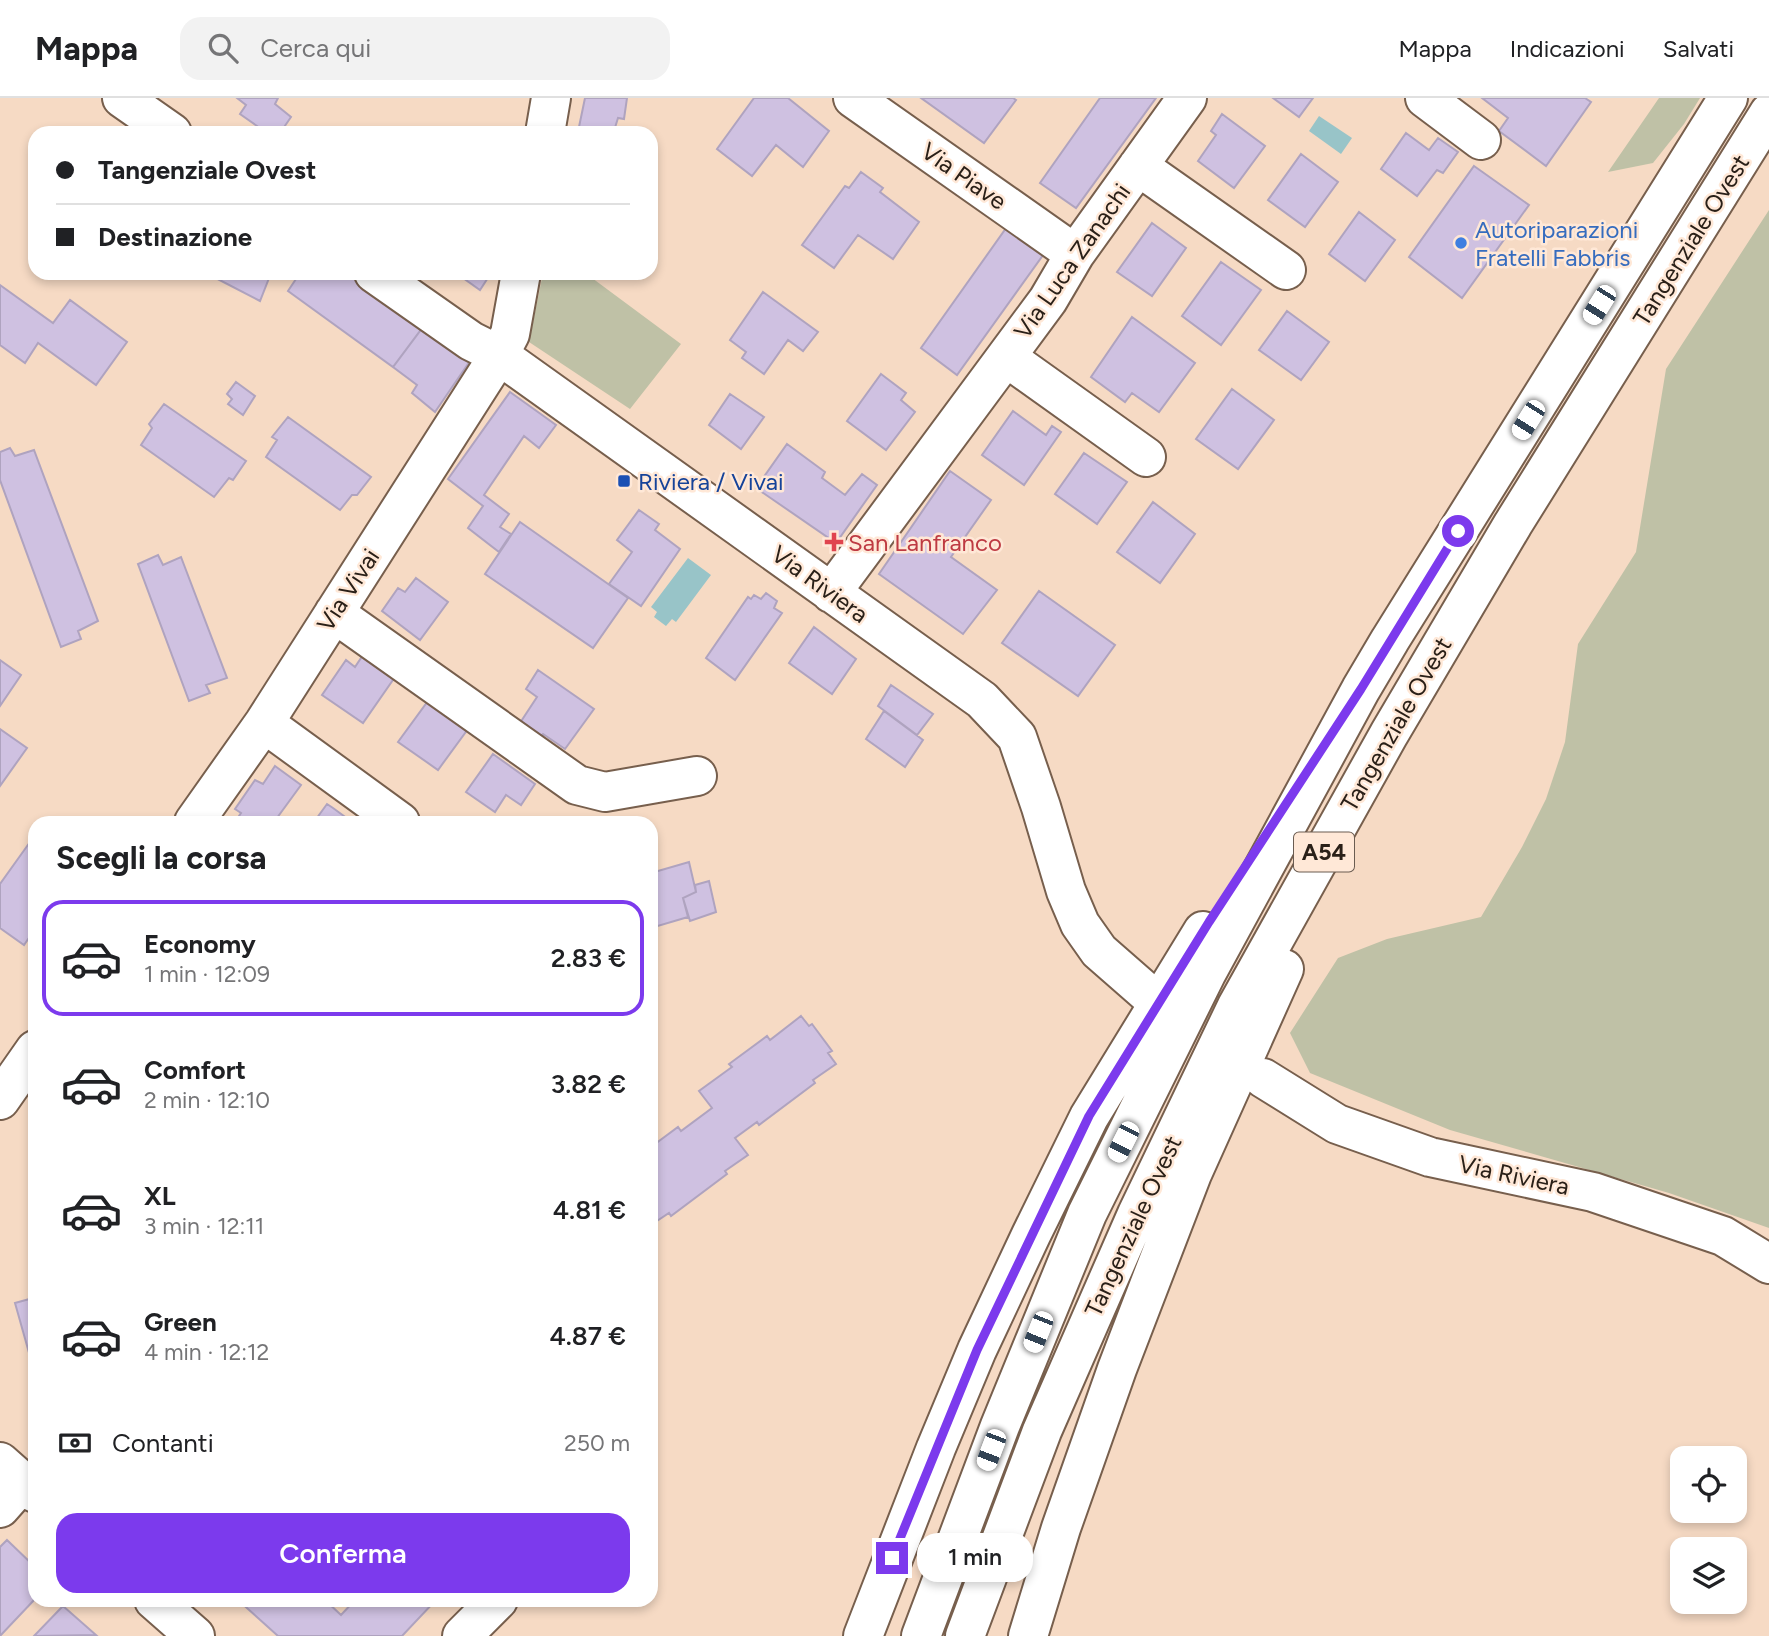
<!DOCTYPE html>
<html lang="it">
<meta charset="utf-8">
<style>
body{margin:0;font-family:Figtree,sans-serif;background:#f2f2f2;color:#202124;height:100vh;display:flex;flex-direction:column;font-size:26px;white-space:nowrap}
*{box-sizing:border-box;margin:0}
p{font-size:23px;color:#757577}
.icon{flex:none;width:38px;height:38px;fill:none;stroke:currentColor;stroke-width:2;stroke-linecap:round;stroke-linejoin:round}
.map{position:relative;flex:1;overflow:hidden}
.sheet{position:absolute;left:28px;top:718px;width:630px;height:791px;display:flex;flex-direction:column;background:#fff;border-radius:21px;box-shadow:0 4px 10px #0003}
.sheet>*{flex:none}
.banner{position:absolute;left:28px;top:28px;width:630px;height:154px;border-radius:21px;box-shadow:0 4px 10px #0003;display:grid;align-content:center;height:154px;padding:0 28px;background:#fff}
.buttons{position:absolute;left:1670px;top:1348px;display:grid;gap:14px}
.buttons a{display:grid;place-items:center;width:77px;height:77px;border-radius:14px;background:#fff;box-shadow:0 4px 10px #0003;font-size:35px}
.end{position:absolute;width:32px;height:32px;margin:-16px;border:9px solid #7c3aed;background:#fff;box-shadow:0 0 0 4px #fff}
.from{border-radius:50%}
.bubble{position:absolute;height:49px;border-radius:21px;background:#fff;box-shadow:0 4px 10px #0003;font-size:23px;font-weight:600;line-height:49px;text-align:center}
.car{position:absolute;width:21px;height:42px;margin:-21px -10px;border-radius:9px;box-shadow:0 0 5px 2px #0007;background:linear-gradient(#fff 24%,#345 0 40%,#fff 0 76%,#345 0 86%,#fff 0)}
.banner b{display:flex;align-items:center;gap:24px;height:66px;font-size:26px}
.banner b+b{border-top:2px solid #e0e0e0}
.banner i{width:18px;height:18px;background:#202124}
ul{padding:0;list-style:none}
li{display:flex;align-items:center;gap:21px;height:116px;margin:0 14px 10px;padding:0 14px;border:4px solid transparent;border-radius:21px}
li div{flex:1}
li b{display:block;font-size:26px}
li em{font-style:normal;font-weight:600}
li.on{border-color:#7c3aed}
li>.icon{width:63px;height:63px;stroke-width:1.5}
h2{padding:0 28px;font-size:32px;line-height:84px}
.pay{display:flex;align-items:center;gap:18px;height:77px;padding:0 28px;font-size:26px}
.pay p{margin-inline-start:auto}
.button{display:flex;gap:14px;margin-top:auto;padding:14px 28px}
.button a{flex:1;height:80px;border-radius:21px;background:#7c3aed;color:#fff;font-size:28px;font-weight:600;line-height:80px;text-align:center}
header{display:flex;align-items:center;gap:42px;box-sizing:border-box;height:98px;padding:0 35px;background:#fff;border-bottom:2px solid #e0e0e0}
header strong{font-size:33px}
nav{display:flex;gap:38px;margin-inline-start:auto;font-size:24px}
.search{width:490px;height:63px;background:#f2f2f2;display:flex;align-items:center;gap:18px;box-sizing:border-box;padding:0 24px;border-radius:21px;color:#757577;font-size:26px}
.map>svg:first-child{display:block}
</style>
<header>
<strong>Mappa</strong>
<div class="search"><svg class="icon" aria-label="search" viewBox="0 0 24 24"><circle cx="10" cy="10" r="6"/><path d="M15 15l6 6"/></svg>Cerca qui</div>
<nav><a>Mappa</a><a>Indicazioni</a><a>Salvati</a></nav>
</header>
<div class="map">
<svg width="1769" height="1538" viewBox="0 0 1769 1538">
<rect width="100%" height="100%" fill="#f6dac4"/>
<path fill="#bfc1a6" d="M1659,0H1700L1684,26L1653,65L1608,74Z
M1769,112V1130L1669,1095L1450,1032L1310,975L1290,935L1338,860L1387,841L1481,819L1522,749L1546,701L1565,644L1578,546L1636,454L1666,271Z
M543,175H570L592,180L681,246L630,311L529,244Z"/>
<path fill="#98c4c8" d="M1319,18L1352,40L1341,56L1309,33Z
M688,460L711,477L676,524L672,521L666,528L654,519L657,514L651,509Z"/>
<path fill="#cfc1e1" stroke="#afa3bf" stroke-width="2" d="M237,0H278L275,6L291,19L280,35H267L240,16L246,7Z
M585,0H627L624,21L618,20L614,33L579,29Z
M754,0H788L829,33L803,69L776,47L752,78L717,51Z
M921,0H1013L1016,2L984,45Z
M1100,0H1156L1076,110L1040,85Z
M1273,0H1313L1299,19Z
M1482,0H1585L1591,4L1546,68L1499,33L1508,20Z
M1222,16L1265,48L1234,90L1198,63L1216,37L1211,33Z
M1406,35L1429,52L1438,40L1458,54L1443,75L1437,72L1417,98L1381,71Z
M1301,56L1338,84L1305,129L1268,102Z
M1474,68L1529,107L1462,200L1409,159Z
M861,74L883,90L880,94L919,124L893,161L858,137L834,170L802,147L845,88L849,90Z
M1359,114L1395,142L1365,183L1329,156Z
M1152,125L1186,150L1152,198L1117,174Z
M1009,126L1046,153L957,277L921,250Z
M1221,164L1261,192L1221,247L1182,218Z
M206,175H271L260,203Z
M300,175H347L423,229L393,269L288,193Z
M456,175H491L480,192Z
M0,187L53,225L70,202L127,244L96,287L38,245L25,265L0,247Z
M763,194L818,234L803,253L788,242L764,276L742,260L746,254L730,242Z
M1287,213L1329,244L1301,282L1259,252Z
M1132,219L1195,265L1159,314L1132,295L1125,304L1091,279Z
M423,229L470,263L435,314L412,295L417,287L393,269Z
M881,276L906,295L901,302L915,314L886,352L847,323Z
M236,284L255,298L243,317L228,306L232,301L227,296Z
M1232,291L1274,322L1238,371L1196,341Z
M510,294L556,327L539,350L524,338L484,397L509,416L500,429L511,436L499,454L468,430L483,408L448,381Z
M730,296L764,319L741,351L709,327Z
M164,306L246,363L233,382L229,380L214,399L141,347L152,330L149,326Z
M1013,313L1046,337L1052,328L1061,334L1024,387L982,357Z
M288,319L371,379L357,397H352L340,412L266,359L277,342L272,339Z
M787,346L825,374L822,380L845,397L862,376L877,387L836,445L756,390Z
M10,350L15,358L34,352L98,523L78,533L81,541L61,549L0,382V354Z
M1084,355L1127,384L1097,426L1055,396Z
M950,373L991,402L951,459L997,492L963,536L879,476Z
M1153,404L1195,436L1160,485L1117,454Z
M639,412L659,426L655,432L680,451L641,508L609,486L632,454L617,442Z
M520,424L628,500L593,550L485,476Z
M158,457L163,467L181,459L227,580L206,587L210,595L189,603L138,466Z
M416,480L448,504L420,542L382,513L398,490L405,494Z
M1039,493L1115,547L1078,598L1002,545Z
M766,495L777,503L774,510L782,515L735,582L706,560L748,499L751,501L754,497L761,501Z
M814,529L856,561L832,596L789,565Z
M363,557L395,579L363,625L322,597L346,562L355,569Z
M0,562L21,577L0,608Z
M538,572L594,611L565,651L543,636L538,641L518,628L537,599L526,591Z
M891,587L933,616L917,637L878,608Z
M428,603L468,631L438,672L398,644Z
M884,613L923,642L905,669L866,641Z
M0,631L27,650L0,688Z
M493,656L535,686L521,707L506,697L495,714L466,694Z
M275,668L301,687L274,724H235L241,715L235,711L255,682L263,686Z
M327,706L333,710L352,724H314Z
M35,737V831L24,847L0,830V786Z
M689,764L696,794L683,800L688,819L651,830V775Z
M709,783L716,814L690,823L683,800L696,794L695,787Z
M801,918L809,928L812,926L832,953L828,955L836,966L813,982L815,985L759,1027L757,1024L735,1040L748,1057L725,1073L727,1076L671,1118L669,1115L651,1127V1049L678,1029L681,1033L712,1010L699,993L732,969L729,966L767,938L770,942Z
M35,1190V1269H33L15,1205L33,1200L31,1191Z
M7,1442L35,1469V1501L0,1538V1449Z
M238,1502H325L341,1517L355,1502H436L402,1538H278Z
M63,1508L96,1537L34,1538Z"/>
<g fill="none" stroke-linecap="round" stroke-linejoin="round">
<g stroke="#775f4d" stroke-width="42">
<path id="minor" d="M122,0L172,35
M853,0L1075,156
M1425,0L1481,42
M545,35L551,0
M1138,68L1286,172
M374,175L471,243L499,257L982,602L1017,639L1041,709L1066,793L1080,826L1099,853L1147,895
M1006,259L1146,359
M831,495L1048,202L1075,156L1187,0
M334,515L577,687L605,694L697,678
M264,625L400,724
M194,724L264,625L499,257L510,236L521,175
M1263,980L1337,1026L1430,1059L1593,1094L1723,1138L1769,1166
M0,1002L35,952
M0,1364L35,1395
M0,1410L23,1384
M154,1502L195,1538
M462,1538L498,1502"/>
</g>
<g stroke="#775f4d" stroke-width="42">
<path id="highway" d="M863,1538L936,1350L977,1252L1031,1137L1089,1019L1203,833
M921,1538L1000,1328L1087,1116L1206,876L1361,591L1390,542L1728,0
M965,1538L1042,1333L1137,1116L1237,908L1389,636L1513,426L1769,15
M1028,1538L1061,1430L1117,1271L1192,1076L1284,871"/>
</g>
<use href="#minor" stroke="#fff" stroke-width="38"/>
<use href="#highway" stroke="#fff" stroke-width="38"/>
</g>
<g fill="none" stroke-linecap="round" stroke-linejoin="round">
<path stroke="#7c3aed" stroke-width="9" d="M892,1460L977,1252L1089,1018L1209,824L1361,591L1458,433"/>
</g>
<circle fill="#3f7fe0" stroke="#ffe8d7" stroke-width="2.5" cx="1461" cy="145" r="7"/>
<rect fill="#1a4fb4" stroke="#ffe8d7" stroke-width="2.5" x="617" y="376" width="14" height="14" rx="3.5"/>
<path fill="#e0444e" stroke="#ffe8d7" stroke-width="2.5" d="M830.5 433.5h7v7h7v7h-7v7h-7v-7h-7v-7h7z"/>
<g text-anchor="middle" dominant-baseline="central" stroke-width="5" stroke-linejoin="round" paint-order="stroke">
<rect fill="#ffe8d7" stroke="#6a5c51" stroke-width="2" x="1294" y="734.5" width="60" height="39" rx="5"/>
<g font-size="23" font-weight="bold" fill="#2a2018">
<text x="1324" y="754">A54</text>
</g>
<g font-size="24" fill="#2a2018" stroke="#ffe8d7">
<text transform="translate(964 78) rotate(35)">Via Piave</text>
<text transform="translate(1691 142) rotate(-58)">Tangenziale Ovest</text>
<text transform="translate(1072 163) rotate(-55)">Via Luca Zanachi</text>
<text transform="translate(820 486) rotate(36)">Via Riviera</text>
<text transform="translate(348 492) rotate(-57)">Via Vivai</text>
<text transform="translate(1396 626) rotate(-60)">Tangenziale Ovest</text>
<text transform="translate(1514 1077) rotate(12)">Via Riviera</text>
<text transform="translate(1133 1128) rotate(-65)">Tangenziale Ovest</text>
</g>
<g font-size="24" fill="#366cbe" stroke="#ffe8d7" text-anchor="start">
<text x="1475" y="131">Autoriparazioni<tspan x="1475" dy="28">Fratelli Fabbris</tspan></text>
</g>
<g font-size="24" fill="#164399" stroke="#ffe8d7" text-anchor="start">
<text x="638" y="383">Riviera / Vivai</text>
</g>
<g font-size="24" fill="#be3a42" stroke="#ffe8d7" text-anchor="start">
<text x="848" y="444">San Lanfranco</text>
</g>
</g>
</svg>
<div class="buttons">
<a><svg class="icon" aria-label="locate" viewBox="0 0 24 24"><circle cx="12" cy="12" r="6"/><path d="M12 2v4M12 18v4M2 12h4M18 12h4"/></svg></a>
<a><svg class="icon" aria-label="layers" viewBox="0 0 24 24"><path d="M12 4l9 5-9 5-9-5zM3 14l9 5 9-5"/></svg></a>
</div>
<i class="end from" style="left:1458px;top:433px"></i>
<i class="end" style="left:892px;top:1460px"></i>
<div class="bubble" style="left:917px;top:1435px;width:116px">1 min</div>
<i class="car" style="left:1599px;top:207px;rotate:212deg"></i>
<i class="car" style="left:1528px;top:322px;rotate:212deg"></i>
<i class="car" style="left:1123px;top:1044px;rotate:207deg"></i>
<i class="car" style="left:1038px;top:1234px;rotate:202deg"></i>
<i class="car" style="left:991px;top:1352px;rotate:201deg"></i>
<div class="banner">
<b><i class="from"></i>Tangenziale Ovest</b>
<b><i></i>Destinazione</b>
</div>
<section class="sheet">
<h2>Scegli la corsa</h2>
<ul>
<li class="on"><svg class="icon" aria-label="car" viewBox="0 0 24 24"><path d="M5 17H2v-5l4-1 3-4h7l3 4 3 1v5h-3M9 17h6M6 11h13"/><circle cx="7" cy="17" r="2"/><circle cx="17" cy="17" r="2"/></svg><div><b>Economy</b><p>1 min · 12:09</p></div><em>2.83 €</em></li>
<li><svg class="icon" aria-label="car" viewBox="0 0 24 24"><path d="M5 17H2v-5l4-1 3-4h7l3 4 3 1v5h-3M9 17h6M6 11h13"/><circle cx="7" cy="17" r="2"/><circle cx="17" cy="17" r="2"/></svg><div><b>Comfort</b><p>2 min · 12:10</p></div><em>3.82 €</em></li>
<li><svg class="icon" aria-label="car" viewBox="0 0 24 24"><path d="M5 17H2v-5l4-1 3-4h7l3 4 3 1v5h-3M9 17h6M6 11h13"/><circle cx="7" cy="17" r="2"/><circle cx="17" cy="17" r="2"/></svg><div><b>XL</b><p>3 min · 12:11</p></div><em>4.81 €</em></li>
<li><svg class="icon" aria-label="car" viewBox="0 0 24 24"><path d="M5 17H2v-5l4-1 3-4h7l3 4 3 1v5h-3M9 17h6M6 11h13"/><circle cx="7" cy="17" r="2"/><circle cx="17" cy="17" r="2"/></svg><div><b>Green</b><p>4 min · 12:12</p></div><em>4.87 €</em></li>
</ul>
<div class="pay"><svg class="icon" aria-label="cash" viewBox="0 0 24 24"><path d="M3 7h18v10H3z"/><circle cx="12" cy="12" r="2"/></svg>Contanti<p>250 m</p></div>
<div class="button"><a>Conferma</a></div>
</section>
</div>
